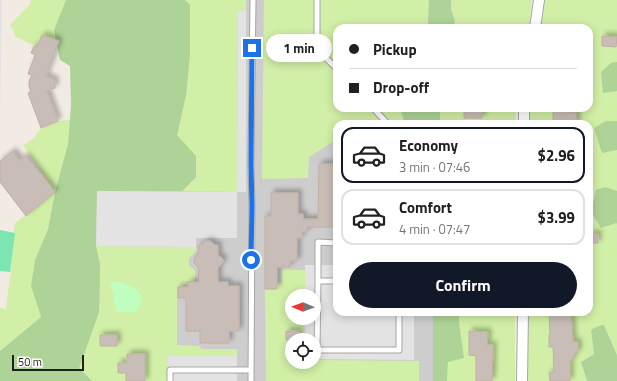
<!DOCTYPE html>
<meta charset="utf-8">
<style>
body{margin:0;font-family:"Titillium Web",sans-serif;background:#f2f2f2;color:#202124;height:100vh;display:flex;flex-direction:column;font-size:15px;white-space:nowrap}
*{box-sizing:border-box;margin:0}
p{font-size:13px;color:#757577}
.icon{flex:none;width:22px;height:22px;fill:none;stroke:currentColor;stroke-width:2;stroke-linecap:round;stroke-linejoin:round}
.map{position:relative;flex:1;overflow:hidden}
.panel{position:absolute;left:333px;top:120px;width:260px;height:196px;display:flex;flex-direction:column;background:#fff;border-radius:12px;box-shadow:0 2px 10px #0003}
.panel>*{flex:none}
.guide{position:absolute;left:333px;top:24px;width:260px;height:88px;border-radius:12px;box-shadow:0 2px 10px #0003;display:grid;align-content:center;height:88px;padding:0 16px;background:#fff}
.needle{width:26px;rotate:271deg}
.tools{position:absolute;left:285px;top:289px;display:grid;gap:8px}
.tools a{display:grid;place-items:center;width:36px;height:36px;border-radius:50%;background:#fff;box-shadow:0 2px 10px #0003;font-size:20px}
.scale{position:absolute;left:12px;bottom:10px;width:72px;box-sizing:border-box;padding-left:4px;border:2px solid #1f1f1f;border-top:0;font-size:11px;line-height:14px;white-space:nowrap;color:#1f1f1f;-webkit-text-stroke:3px #fff;paint-order:stroke}
.end{position:absolute;width:18px;height:18px;margin:-9px;border:5px solid #1a73e8;background:#fff;box-shadow:0 0 0 2px #fff}
.from{border-radius:50%}
.bubble{position:absolute;height:28px;border-radius:14px;background:#fff;box-shadow:0 2px 10px #0003;font-size:13px;font-weight:700;line-height:28px;text-align:center}
.guide b{display:flex;align-items:center;gap:14px;height:38px;font-size:15px}
.guide b+b{border-top:1px solid #e0e0e0}
.guide i{width:10px;height:10px;background:#202124}
ul{padding:7px 0 0;list-style:none}
li{display:flex;align-items:center;gap:12px;height:56px;margin:0 8px 6px;padding:0 8px;border:2px solid #e0e0e0;border-radius:12px}
li div{flex:1}
li b{display:block;font-size:15px}
li em{font-style:normal;font-weight:700}
li.selected{border-color:#111827}
li>.icon{width:36px;height:36px;stroke-width:1.5}
.cta{display:flex;gap:8px;margin-top:auto;padding:8px 16px}
.cta a{flex:1;height:46px;border-radius:24px;background:#111827;color:#fff;font-size:16px;font-weight:700;line-height:46px;text-align:center}
.map>svg:first-child{display:block}
</style>
<div class="map">
<svg width="617" height="381" viewBox="0 0 617 381">
<defs>
<filter id="shadow"><feDropShadow dx="3.5" dy="-3.5" stdDeviation="2" flood-color="#0004"/></filter>
</defs>
<rect width="100%" height="100%" fill="#f1ebe4"/>
<path fill="#cdcdcd" fill-rule="evenodd" d="M225,0H440V28H337V108L440,124H337V312H440V381H71L73,188ZM292,296H314V318H292ZM292,340H314V362H292Z"/>
<path fill="#d1efa6" d="M31,0H66L59,41L42,35L37,47L16,37L10,25L30,4Z
M185,0H246V10L238,11L237,192L182,191L196,177L177,135L186,95L190,53V6Z
M264,0H429L428,28H337V108H404V124H337V139L309,157L308,178L262,179Z
M451,0H532L529,28H453L455,21L451,9Z
M543,0H617V355L604,325L591,330L594,354L581,362L587,381H527V312H589V124H527L528,108H589V28H540Z
M439,108H516L515,124H439Z
M70,120L68,144L55,192L48,229L35,260L31,286L41,317L0,351V308L6,309L10,276L12,274L10,272L15,223L55,192L23,145L33,139L41,128L58,121Z
M96,246L196,247V252L189,258V265L195,271V281H187V285L177,286V345L200,346L201,349H237V356H169L168,381H92L79,369L99,312L100,265Z
M282,270H305V296H292V318H305L304,340H292V362H314V360L419,361V381H266L265,289H277V283H282Z
M459,312H515V381H447L448,362L459,323Z"/>
<path fill="#aed396" d="M66,0H185L190,5V53L186,95L177,135L196,156V177L182,191H97L96,246L100,265L99,312L79,368L92,381H0V351L41,317L31,286L35,260L48,229L55,192L68,144L71,105L70,66L60,60L54,30Z
M429,0H451V9L455,21L453,28H428Z
M617,62V91L603,93L601,72L611,63Z
M400,108H440V124H405Z
M606,121H617V150L602,153L594,128Z
M605,187L617,191V224L616,223L601,228L591,212L596,190Z
M433,312H459V323L464,358L448,362L447,381H433Z
M604,325L617,355V381H587L581,362L594,354L591,330L598,326Z"/>
<path fill="#bffebe" d="M115,281C127,284 133,285 141,295C141,298 141,303 140,306C137,316 123,312 115,311L116,305L114,303V293L110,287L111,282Z"/>
<path fill="#7ce6b3" d="M0,230L15,233L10,272L0,271Z"/>
<path fill="#e3e3e3" d="M0,0H2L0,122Z
M246,10V192H237V238H196V247L96,246L97,191L237,192L238,11Z
M305,265H337V312H414V360L314,359V340H304L305,318H314V296H305Z
M168,356H237V381H168Z"/>
<path fill="#c9bdb7" stroke="#c3b0a5" filter="url(#shadow)" d="M42,35L59,41L46,76L55,80V88L47,91L58,121L41,128L28,93L31,92L29,86V81L32,75L28,74L35,55L31,53L34,46L37,47Z
M602,36L617,37L616,47L602,46Z
M464,108H482V118H464Z
M553,108H567V112H576L577,124H553Z
M13,151L19,160L26,156L55,192L26,216L0,182V161Z
M319,164H337V227H307V232H302V238H297V261H290V267H277V289H265V216H271V193H298V214H303V219H318Z
M590,234H598V243H590Z
M206,241H210L215,245H218V255L223,259V263L218,268V282H228V286H239V331H229V343H200V331H186V298H178V287H188V282H199L198,267L194,263V259L198,254L199,245H201Z
M549,312H564V315L571,314L573,342H578V353H574L573,360H570V381H550L549,372H554L553,347H549V335H550Z
M286,331H299V340H286Z
M469,331L488,332L487,345H493L492,381H476V356L469,355Z
M100,335H117V346H100Z
M127,354H145V381H126V373H118V363H127Z"/>
<g fill="none" stroke-linecap="round" stroke-linejoin="round">
<g stroke="#a6a6a6" stroke-width="7">
<path id="lane" d="M317,0V49L337,69
M373,108L388,124
M318,281V242L337,243
M337,281H318L317,350H399V312
M170,381V370H251
M251,381L252,207L251,164L253,0"/>
</g>
<g stroke="#a6a6a6" stroke-width="12">
<path id="street" d="M535,28L539,0
M524,124V108
M522,381L523,312"/>
</g>
<use href="#lane" stroke="#fff" stroke-width="5"/>
<use href="#street" stroke="#fff" stroke-width="10"/>
</g>
<g fill="none" stroke-linecap="round" stroke-linejoin="round">
<path stroke="#1a73e8" stroke-width="5" d="M251,260L252,207L251,164L252,48"/>
</g>
</svg>
<div class="tools">
<a><svg class="needle" viewBox="-14 -14 28 28"><path d="M0-13l5 13h-10z" fill="#e53935"/><path d="M0 13l5-13h-10z" fill="#757577"/></svg></a>
<a><svg class="icon" aria-label="locate" viewBox="0 0 24 24"><circle cx="12" cy="12" r="6"/><path d="M12 2v4M12 18v4M2 12h4M18 12h4"/></svg></a>
</div>
<div class="scale">50 m</div>
<i class="end from" style="left:251px;top:260px"></i>
<i class="end" style="left:252px;top:48px"></i>
<div class="bubble" style="left:266px;top:34px;width:66px">1 min</div>
<div class="guide">
<b><i class="from"></i>Pickup</b>
<b><i></i>Drop-off</b>
</div>
<section class="panel">
<ul>
<li class="selected"><svg class="icon" aria-label="car" viewBox="0 0 24 24"><path d="M5 17H2v-5l4-1 3-4h7l3 4 3 1v5h-3M9 17h6M6 11h13"/><circle cx="7" cy="17" r="2"/><circle cx="17" cy="17" r="2"/></svg><div><b>Economy</b><p>3 min · 07:46</p></div><em>$2.96</em></li>
<li><svg class="icon" aria-label="car" viewBox="0 0 24 24"><path d="M5 17H2v-5l4-1 3-4h7l3 4 3 1v5h-3M9 17h6M6 11h13"/><circle cx="7" cy="17" r="2"/><circle cx="17" cy="17" r="2"/></svg><div><b>Comfort</b><p>4 min · 07:47</p></div><em>$3.99</em></li>
</ul>
<div class="cta"><a>Confirm</a></div>
</section>
</div>
